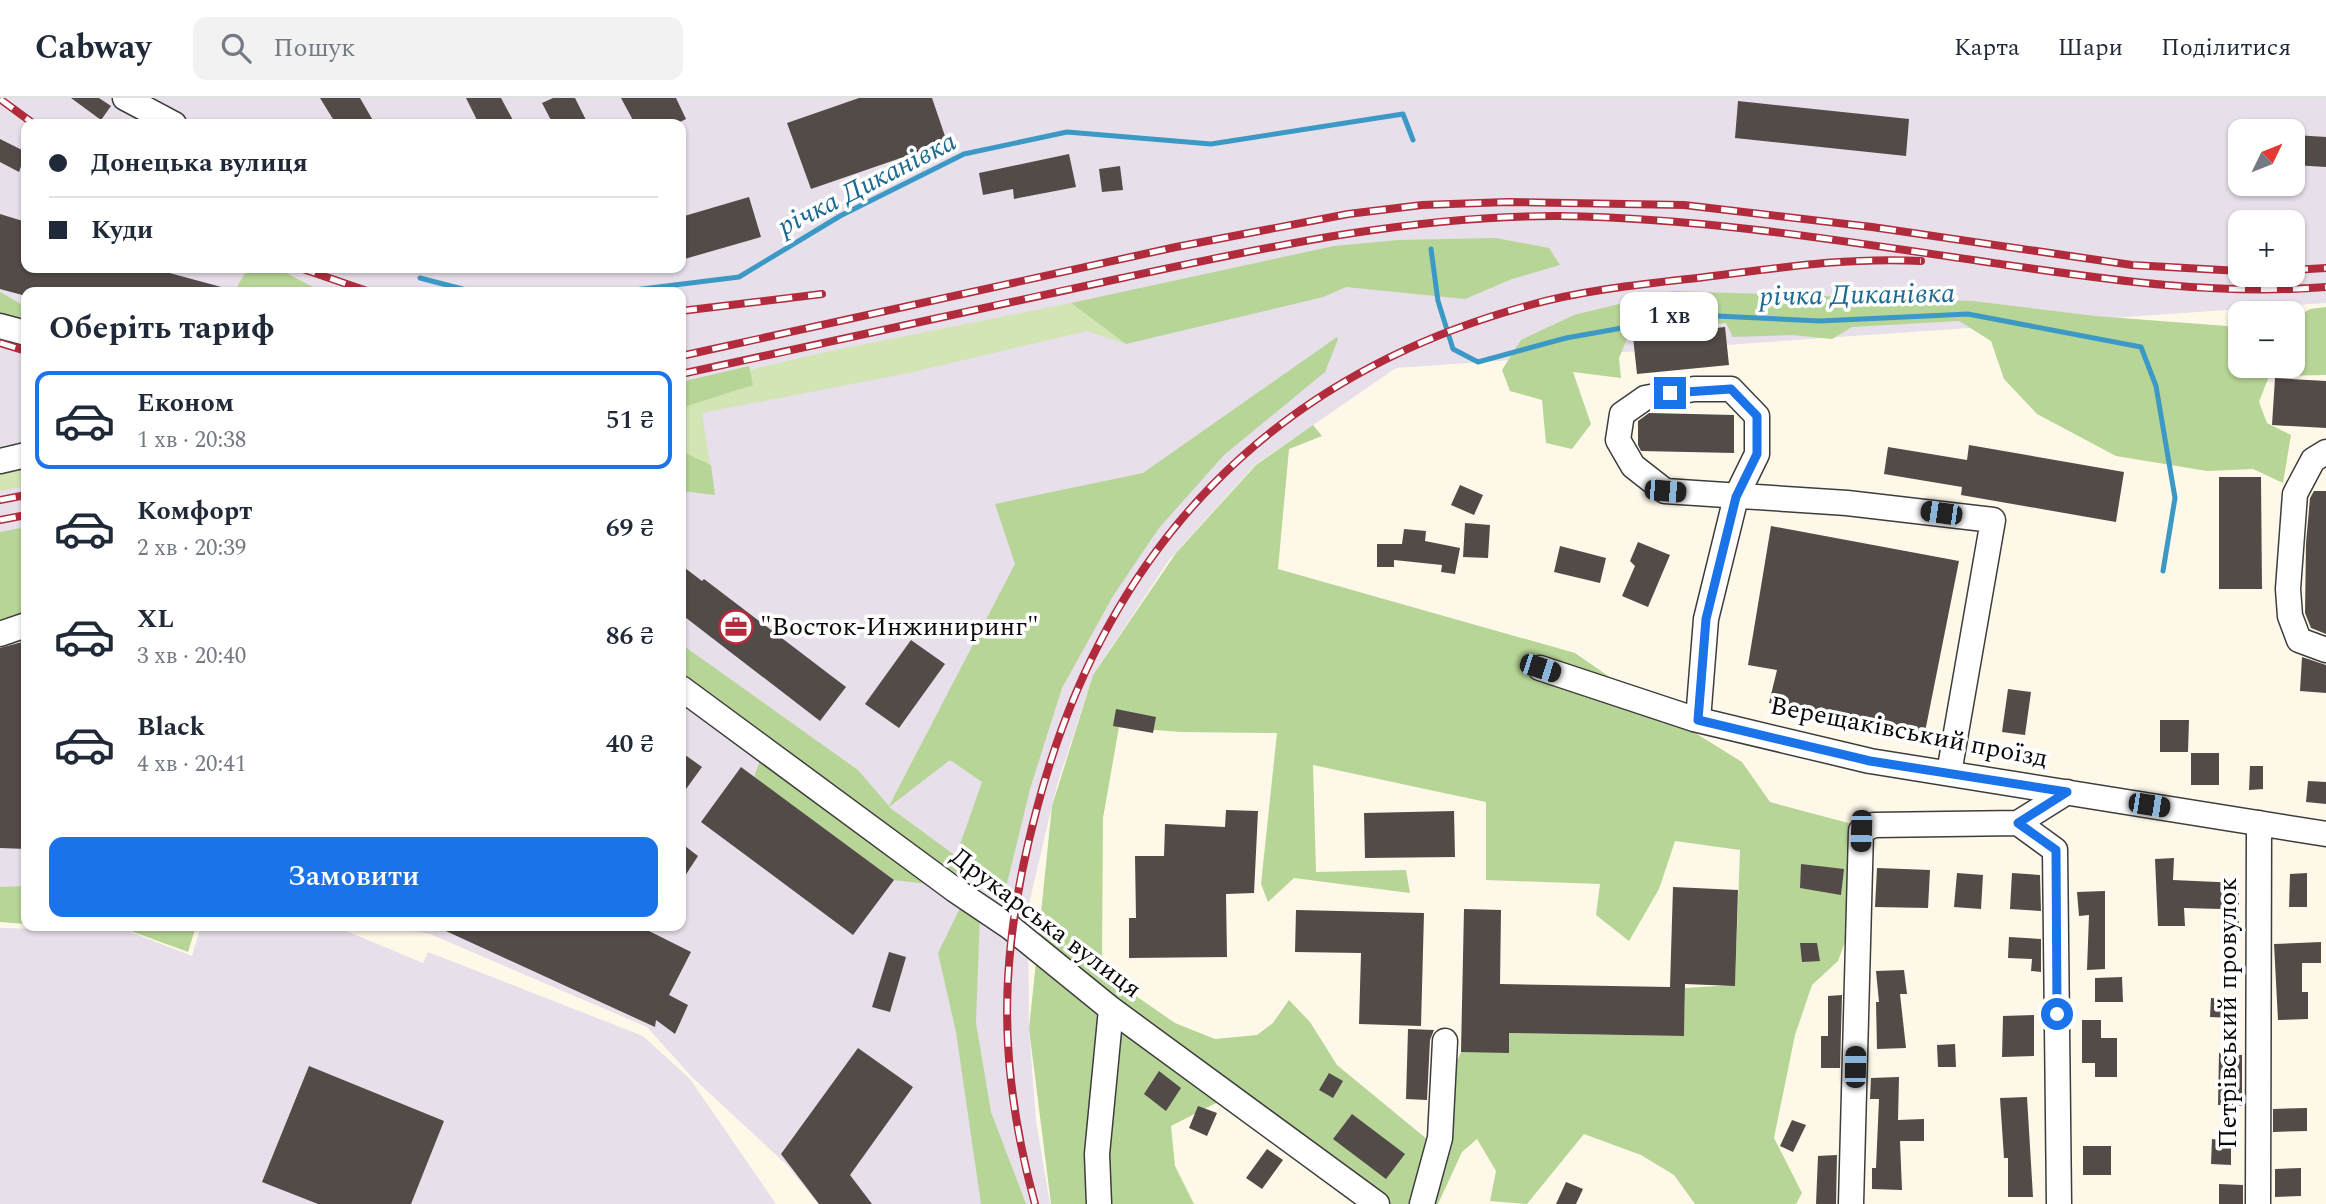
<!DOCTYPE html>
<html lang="uk">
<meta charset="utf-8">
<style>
body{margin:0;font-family:Spectral,serif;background:#f2f2f3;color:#1f2937;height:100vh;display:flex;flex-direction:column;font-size:26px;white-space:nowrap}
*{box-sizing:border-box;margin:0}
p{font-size:23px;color:#747a83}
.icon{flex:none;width:38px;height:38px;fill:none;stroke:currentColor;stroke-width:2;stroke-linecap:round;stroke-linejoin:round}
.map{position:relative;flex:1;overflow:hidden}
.panel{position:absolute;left:21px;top:189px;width:665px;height:644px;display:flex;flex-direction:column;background:#fff;border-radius:14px;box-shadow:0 2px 5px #0004}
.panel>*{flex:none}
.guide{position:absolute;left:21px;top:21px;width:665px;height:154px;border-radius:14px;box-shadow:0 2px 5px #0004;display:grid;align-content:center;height:154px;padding:0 28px;background:#fff}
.needle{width:46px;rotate:47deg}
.buttons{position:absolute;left:2228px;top:21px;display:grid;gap:14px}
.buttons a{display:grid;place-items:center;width:77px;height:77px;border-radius:14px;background:#fff;box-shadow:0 2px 5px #0004;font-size:35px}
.end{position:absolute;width:32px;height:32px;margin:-16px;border:9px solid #1a73e8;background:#fff;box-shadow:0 0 0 4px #fff}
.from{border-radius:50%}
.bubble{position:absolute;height:49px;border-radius:14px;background:#fff;box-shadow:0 2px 5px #0004;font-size:23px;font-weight:600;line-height:49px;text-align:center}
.car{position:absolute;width:21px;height:42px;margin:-21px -10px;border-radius:9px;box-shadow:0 0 5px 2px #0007;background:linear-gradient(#222 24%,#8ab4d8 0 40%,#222 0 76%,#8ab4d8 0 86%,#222 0)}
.guide b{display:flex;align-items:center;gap:24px;height:66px;font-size:26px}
.guide b+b{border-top:2px solid #e0e1e3}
.guide i{width:18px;height:18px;background:#1f2937}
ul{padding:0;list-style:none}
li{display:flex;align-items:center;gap:21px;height:98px;margin:0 14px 10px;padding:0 14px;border:4px solid transparent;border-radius:14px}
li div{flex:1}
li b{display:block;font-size:26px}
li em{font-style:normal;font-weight:600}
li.active{border-color:#1a73e8}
li>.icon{width:63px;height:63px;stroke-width:1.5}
h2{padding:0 28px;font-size:32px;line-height:84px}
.cta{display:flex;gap:14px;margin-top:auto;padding:14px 28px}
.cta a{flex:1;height:80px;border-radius:14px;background:#1a73e8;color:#fff;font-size:28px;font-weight:600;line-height:80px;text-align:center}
header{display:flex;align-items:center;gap:42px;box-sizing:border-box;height:98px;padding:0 35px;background:#fff;border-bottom:2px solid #e0e1e3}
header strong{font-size:33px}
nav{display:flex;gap:38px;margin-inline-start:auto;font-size:24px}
.search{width:490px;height:63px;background:#f2f2f3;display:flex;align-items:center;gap:18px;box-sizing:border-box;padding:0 24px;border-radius:14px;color:#747a83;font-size:26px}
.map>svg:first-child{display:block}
</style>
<header>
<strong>Cabway</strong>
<div class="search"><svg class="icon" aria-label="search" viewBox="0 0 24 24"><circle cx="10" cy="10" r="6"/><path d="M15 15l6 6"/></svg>Пошук</div>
<nav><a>Карта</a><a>Шари</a><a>Поділитися</a></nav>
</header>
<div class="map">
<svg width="2326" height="1106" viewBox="0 0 2326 1106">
<rect width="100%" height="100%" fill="#fef8e9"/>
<path fill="#e7dfe9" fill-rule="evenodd" d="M0,0H2326V205L1396,270L1255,367L1169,462L1093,577L1057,687L1028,810L1029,931L1036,1023L1050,1106H818L788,1068L692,979L647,929L430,836L387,828H681V194H26V816H0ZM26,26H681V170H26ZM2240,33H2292V86H2240ZM2240,124H2292V177H2240Z
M201,828L295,832L298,828H334L423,865L428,854L643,938L690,981L776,1106H0V830L128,833L192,858Z"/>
<path fill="#d2e5b5" d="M1071,205L1126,246L1087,233L909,275L702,315L715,397L681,391V288L826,254Z
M26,356V388L0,393V362Z"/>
<path fill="#b7d596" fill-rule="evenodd" d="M1496,140L1549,150L1560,167L1512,181L1465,201L1346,189L1323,199L1126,246L1071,205L1334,148L1398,142Z
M248,170H277L322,194H234Z
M1673,193L1973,203L2095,218L2240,229V268H2292L2293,221L2310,211L2326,209V277L2269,278L2259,304L2267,325L2291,337L2283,385L2253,371L2207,373L2116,358L2037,316L2004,281L1991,243L1959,223L1852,229L1832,241L1792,237L1733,239L1726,225L1630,234L1619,260L1621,280L1573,274L1591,326L1572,351L1546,345L1542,302L1510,293L1502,272L1521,242L1574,217Z
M0,194L26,209V235L0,228Z
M1337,239L1338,241L1325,274L1224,357L1159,430L1113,498L1062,590L1030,691L1003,802L964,769L962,790L894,782L754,679L766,646L681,580V546L858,672L889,708L1015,466L995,406L1143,375ZM950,662L982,684L956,758L889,709Z
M749,268L753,287L681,310V284Z
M1313,327L1322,338L1289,351L1278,471L1575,555L1647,605L1742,664L1770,704L1852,726L1859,805L1838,863L1812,887L1795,937L1774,1040L1802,1095L1796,1106H1695L1674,1077L1641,1057L1584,1036L1527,1106L1490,1103L1496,1073L1477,1041L1462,1054L1438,1106H1377L1230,998L1171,1028L1175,1068L1194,1106H1051L1029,931L1052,708L1093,577L1176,455L1256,367ZM1119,629L1180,634L1277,635L1261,786L1268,804L1294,780L1410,795L1406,772L1316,774L1313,667L1486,704V782L1600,786L1596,817L1629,843L1659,791L1675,743L1740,752L1735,887L1685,890L1684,938L1509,935L1461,954L1434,1012L1428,1042L1337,967L1310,924L1289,902L1273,925L1257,937L1215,941L1175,925L1123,889L1102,858L1103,720Z
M681,353L711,367L715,397L681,393Z
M26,429V525L0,531V434Z
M26,788V826L0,824V789Z
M965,800L980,815L976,925L991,1014L1026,1106H981L956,934L938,855Z
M55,828H196L188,854L128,832Z"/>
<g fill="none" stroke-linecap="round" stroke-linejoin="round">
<path stroke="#3c99c5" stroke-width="5" d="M1431,151L1438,203L1453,251L1478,264L1566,240L1695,217L1820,223L1968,216L2141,249L2156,288L2175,400L2163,473
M420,180L474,194
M618,194L739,179L840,118L964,56L1067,34L1211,46L1403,16L1413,42"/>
</g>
<path fill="#524b48" d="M71,0H99L111,8L101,22Z
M320,0H360L375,26H336Z
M466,0H501L515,26H479Z
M553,0H575L588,26H553L542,5Z
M621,0H676L686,21L676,26H635Z
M859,0H932L947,44L811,91L787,25Z
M1738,3L1909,21L1906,58L1735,40Z
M2295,37L2326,39V69L2294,67Z
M0,41L26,54L19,74L0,64Z
M1069,56L1076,89L1014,101L1013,91L983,97L979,75Z
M1120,68L1123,92L1102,94L1099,71Z
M749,99L761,139L681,162V119Z
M0,116L26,124V170H151L225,190V194H26V198L0,191Z
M1725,229L1729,267L1637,276L1633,239Z
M2275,280L2326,283V330L2272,327Z
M1649,315L1734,317V355L1641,353L1638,347V323Z
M1969,347L2124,374L2116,424L1961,397L1962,389L1884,376L1888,349L1967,362Z
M2219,379H2261L2262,491H2219Z
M1460,387L1483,397L1474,417L1451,407Z
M2314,393H2326V536L2311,530L2305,515L2306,445L2310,400Z
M1465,425L1490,427L1488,460L1463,459Z
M1771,428L1959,463L1925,634L1769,605L1777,572L1748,567Z
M1404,431L1426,433L1425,443L1460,450L1455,476L1441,474L1442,467L1394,462V469H1377V446H1402Z
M1638,444L1670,457L1648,509L1622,498L1635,468L1630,463Z
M1560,448L1606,460L1600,485L1554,474Z
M681,467L702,483L704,481L846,589L820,623L681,516Z
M911,542L945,566L899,630L865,606Z
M26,543V751L0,750V550Z
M2302,559L2326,567V595L2300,593Z
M2008,591L2031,594L2025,637L2002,634Z
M1116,611L1156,619L1153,635L1113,628Z
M2160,622H2189L2188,654H2160Z
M681,654L702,669L681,698Z
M2191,655H2219V687H2191Z
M2250,668H2263V691L2249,692Z
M741,669L894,782L853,837L701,724Z
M2308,683L2326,684V706L2306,704Z
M1226,712L1258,713L1254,795L1226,796L1227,859L1129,860V820H1136L1135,758H1164L1165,726L1225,729Z
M1454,713L1455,759L1365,760L1364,715Z
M681,745L698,758L681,784Z
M2174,760L2173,782L2239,785V842L2221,841V811L2184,810L2185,828H2158L2155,761Z
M1801,766L1844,771L1841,797L1800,790Z
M1877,770L1930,772L1928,810L1875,809Z
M1957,775L1983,777L1981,811L1954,809Z
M2012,775L2040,777L2041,813L2010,811Z
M2307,775V809H2289L2290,776Z
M1673,789L1738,792L1735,888L1685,886L1684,938L1509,935V955L1461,954L1464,811L1501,812L1500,886L1670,889Z
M2105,793V871L2087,872L2089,817L2079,818L2077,794Z
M1296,812L1424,815L1421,928L1359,926L1361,855L1295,854Z
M435,828H653L649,833L691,854L669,897L688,907L675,936L656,922L655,929Z
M2009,839L2041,841V874L2031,873L2032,861L2008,860Z
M2321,844V865H2302V894H2308V921L2278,922L2274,846Z
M1800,845H1817L1820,863L1802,864Z
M889,854L906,859L890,914L872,909Z
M1904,872L1907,896H1900L1906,950L1877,951L1876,904H1879L1876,873Z
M2122,879L2123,904H2095V880Z
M1842,897L1840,970H1821V938H1828V898Z
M2211,900L2233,901V920L2210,919Z
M2034,917V958L2002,959L2003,918Z
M2082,922H2101V940H2117V979H2095V965H2082Z
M1408,931L1434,932L1430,942L1427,1002L1406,1001Z
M1955,946L1956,969H1938L1937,947Z
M858,950L913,989L850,1077L872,1106H819L781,1056Z
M2219,955L2242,957V1008L2218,1007Z
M309,968L444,1023L411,1106H318L262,1084Z
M1159,973L1181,990L1166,1013L1144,996Z
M1329,975L1343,983L1333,1000L1319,992Z
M1899,979L1898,1022L1924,1021V1043H1900L1902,1092L1872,1091V1070H1876L1879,1001H1870L1871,980Z
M2027,999L2033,1099H2008V1060H2004L2000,1000Z
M1198,1008L1217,1015L1207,1038L1189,1030Z
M2307,1010V1033L2273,1034V1011Z
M1352,1016L1405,1056L1386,1081L1333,1041Z
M1792,1022L1806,1027L1793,1054L1780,1048Z
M2212,1041L2231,1043V1067L2211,1066Z
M2083,1048H2111V1077H2083Z
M1267,1051L1283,1062L1262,1091L1246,1080Z
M1837,1057L1836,1106H1816L1818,1058Z
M2301,1070V1098L2275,1099V1071Z
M1566,1084L1583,1091L1576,1106H1556Z
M2219,1086L2243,1087V1106H2219Z"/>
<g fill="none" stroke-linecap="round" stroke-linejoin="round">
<g stroke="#3d3d3d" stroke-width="27">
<path id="minor" d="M125,0L174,26
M0,228L26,235
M2326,354L2313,362L2295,396L2288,491L2290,518L2299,542L2326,552
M0,363L26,357
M0,536L26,527
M1540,570L1694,621L1870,663L2326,736
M681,590L955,792L1010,829L1111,911L1377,1106
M1698,622L1706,521L1736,399L1757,356V318L1731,291H1694L1645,300L1622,316L1618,342L1633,368L1665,393L1847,405L1993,422L1949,675
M2018,725L2055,752L2059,1106
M1099,1106L1097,1056L1111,911
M1422,1106L1440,1040L1445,943
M1851,1106L1861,733L1874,727L2018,725L2067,694
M2258,1106L2259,725"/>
</g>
<use href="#minor" stroke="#fff" stroke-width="24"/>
<g stroke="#b22b3c" stroke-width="8">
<path id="rail" d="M0,1L34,26
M300,170L370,194
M2292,172L2326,170
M681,213L822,196
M0,245L26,253
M681,258L1176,149L1348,116L1422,107L1508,104L1684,107L1872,129L2132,167L2240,173
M681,276C828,245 975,211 1122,180C1267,149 1412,117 1561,118C1706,120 1849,144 1993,165C2104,181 2214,198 2326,189
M0,402L26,397
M0,422L26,417
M1035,1106C996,963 999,852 1037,710C1105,451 1271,277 1530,207C1587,191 1647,186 1705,179C1778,170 1848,159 1921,163"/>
</g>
<use href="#rail" stroke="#fff" stroke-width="5" stroke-dasharray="16" stroke-linecap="butt"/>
</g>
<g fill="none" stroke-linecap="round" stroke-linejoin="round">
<path stroke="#1a73e8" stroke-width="9" d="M1670,295L1731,291L1757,318V356L1736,399L1706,521L1698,622L1870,663L2067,694L2018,725L2056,752L2057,916"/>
</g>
<defs>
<g id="office-ring" transform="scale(1.75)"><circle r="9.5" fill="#fff" stroke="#b22b3c" stroke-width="1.5"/><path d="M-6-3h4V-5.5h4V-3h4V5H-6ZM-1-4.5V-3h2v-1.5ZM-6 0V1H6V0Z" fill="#b22b3c"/></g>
</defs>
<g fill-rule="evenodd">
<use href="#office-ring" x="736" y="529"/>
</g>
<g text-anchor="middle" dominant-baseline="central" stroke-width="7" stroke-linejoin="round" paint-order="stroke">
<g font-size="26" fill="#0a0a0a" stroke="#fff" text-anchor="start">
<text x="760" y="529">"Восток-Инжиниринг"</text>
</g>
<g font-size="26" fill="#0a0a0a" stroke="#fff">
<text transform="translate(1909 634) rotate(11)">Верещаківський проїзд</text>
<text transform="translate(1046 825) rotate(37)">Друкарська вулиця</text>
<text transform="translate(2228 915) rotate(-90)">Петрівський провулок</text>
</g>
<g font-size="28" font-style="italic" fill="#1c6994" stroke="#fff">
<text transform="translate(867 86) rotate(-27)">річка Диканівка</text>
<text transform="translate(1857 197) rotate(-1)">річка Диканівка</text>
</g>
</g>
</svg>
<div class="buttons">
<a><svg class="needle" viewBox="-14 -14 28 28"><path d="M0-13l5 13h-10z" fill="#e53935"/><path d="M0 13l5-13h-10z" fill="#747a83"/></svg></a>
<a>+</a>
<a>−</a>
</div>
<i class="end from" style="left:2057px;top:916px"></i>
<i class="end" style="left:1670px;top:295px"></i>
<div class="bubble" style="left:1620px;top:194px;width:98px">1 хв</div>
<i class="car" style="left:1665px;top:393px;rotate:95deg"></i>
<i class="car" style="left:1941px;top:415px;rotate:278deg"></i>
<i class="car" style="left:1540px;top:570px;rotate:108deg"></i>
<i class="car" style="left:2149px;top:707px;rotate:99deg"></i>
<i class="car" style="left:1861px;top:733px;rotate:182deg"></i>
<i class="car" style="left:1855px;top:969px;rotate:1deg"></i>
<div class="guide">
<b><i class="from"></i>Донецька вулиця</b>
<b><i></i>Куди</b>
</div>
<section class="panel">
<h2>Оберіть тариф</h2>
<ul>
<li class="active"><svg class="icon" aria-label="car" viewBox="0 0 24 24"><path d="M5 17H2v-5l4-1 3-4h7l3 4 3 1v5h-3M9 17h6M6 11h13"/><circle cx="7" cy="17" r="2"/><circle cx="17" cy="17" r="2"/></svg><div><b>Економ</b><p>1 хв · 20:38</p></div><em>51 ₴</em></li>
<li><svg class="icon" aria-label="car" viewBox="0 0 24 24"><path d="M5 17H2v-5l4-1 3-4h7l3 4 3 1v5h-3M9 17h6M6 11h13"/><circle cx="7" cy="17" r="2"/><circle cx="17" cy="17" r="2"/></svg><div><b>Комфорт</b><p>2 хв · 20:39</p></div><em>69 ₴</em></li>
<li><svg class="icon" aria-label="car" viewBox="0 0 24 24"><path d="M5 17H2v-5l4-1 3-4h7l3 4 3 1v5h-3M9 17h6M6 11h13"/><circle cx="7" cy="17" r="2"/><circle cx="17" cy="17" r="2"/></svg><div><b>XL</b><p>3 хв · 20:40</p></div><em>86 ₴</em></li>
<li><svg class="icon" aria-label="car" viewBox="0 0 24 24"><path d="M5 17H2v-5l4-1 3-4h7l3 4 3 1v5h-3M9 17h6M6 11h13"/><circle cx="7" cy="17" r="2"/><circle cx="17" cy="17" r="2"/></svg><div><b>Black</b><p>4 хв · 20:41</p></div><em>40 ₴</em></li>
</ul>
<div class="cta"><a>Замовити</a></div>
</section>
</div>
